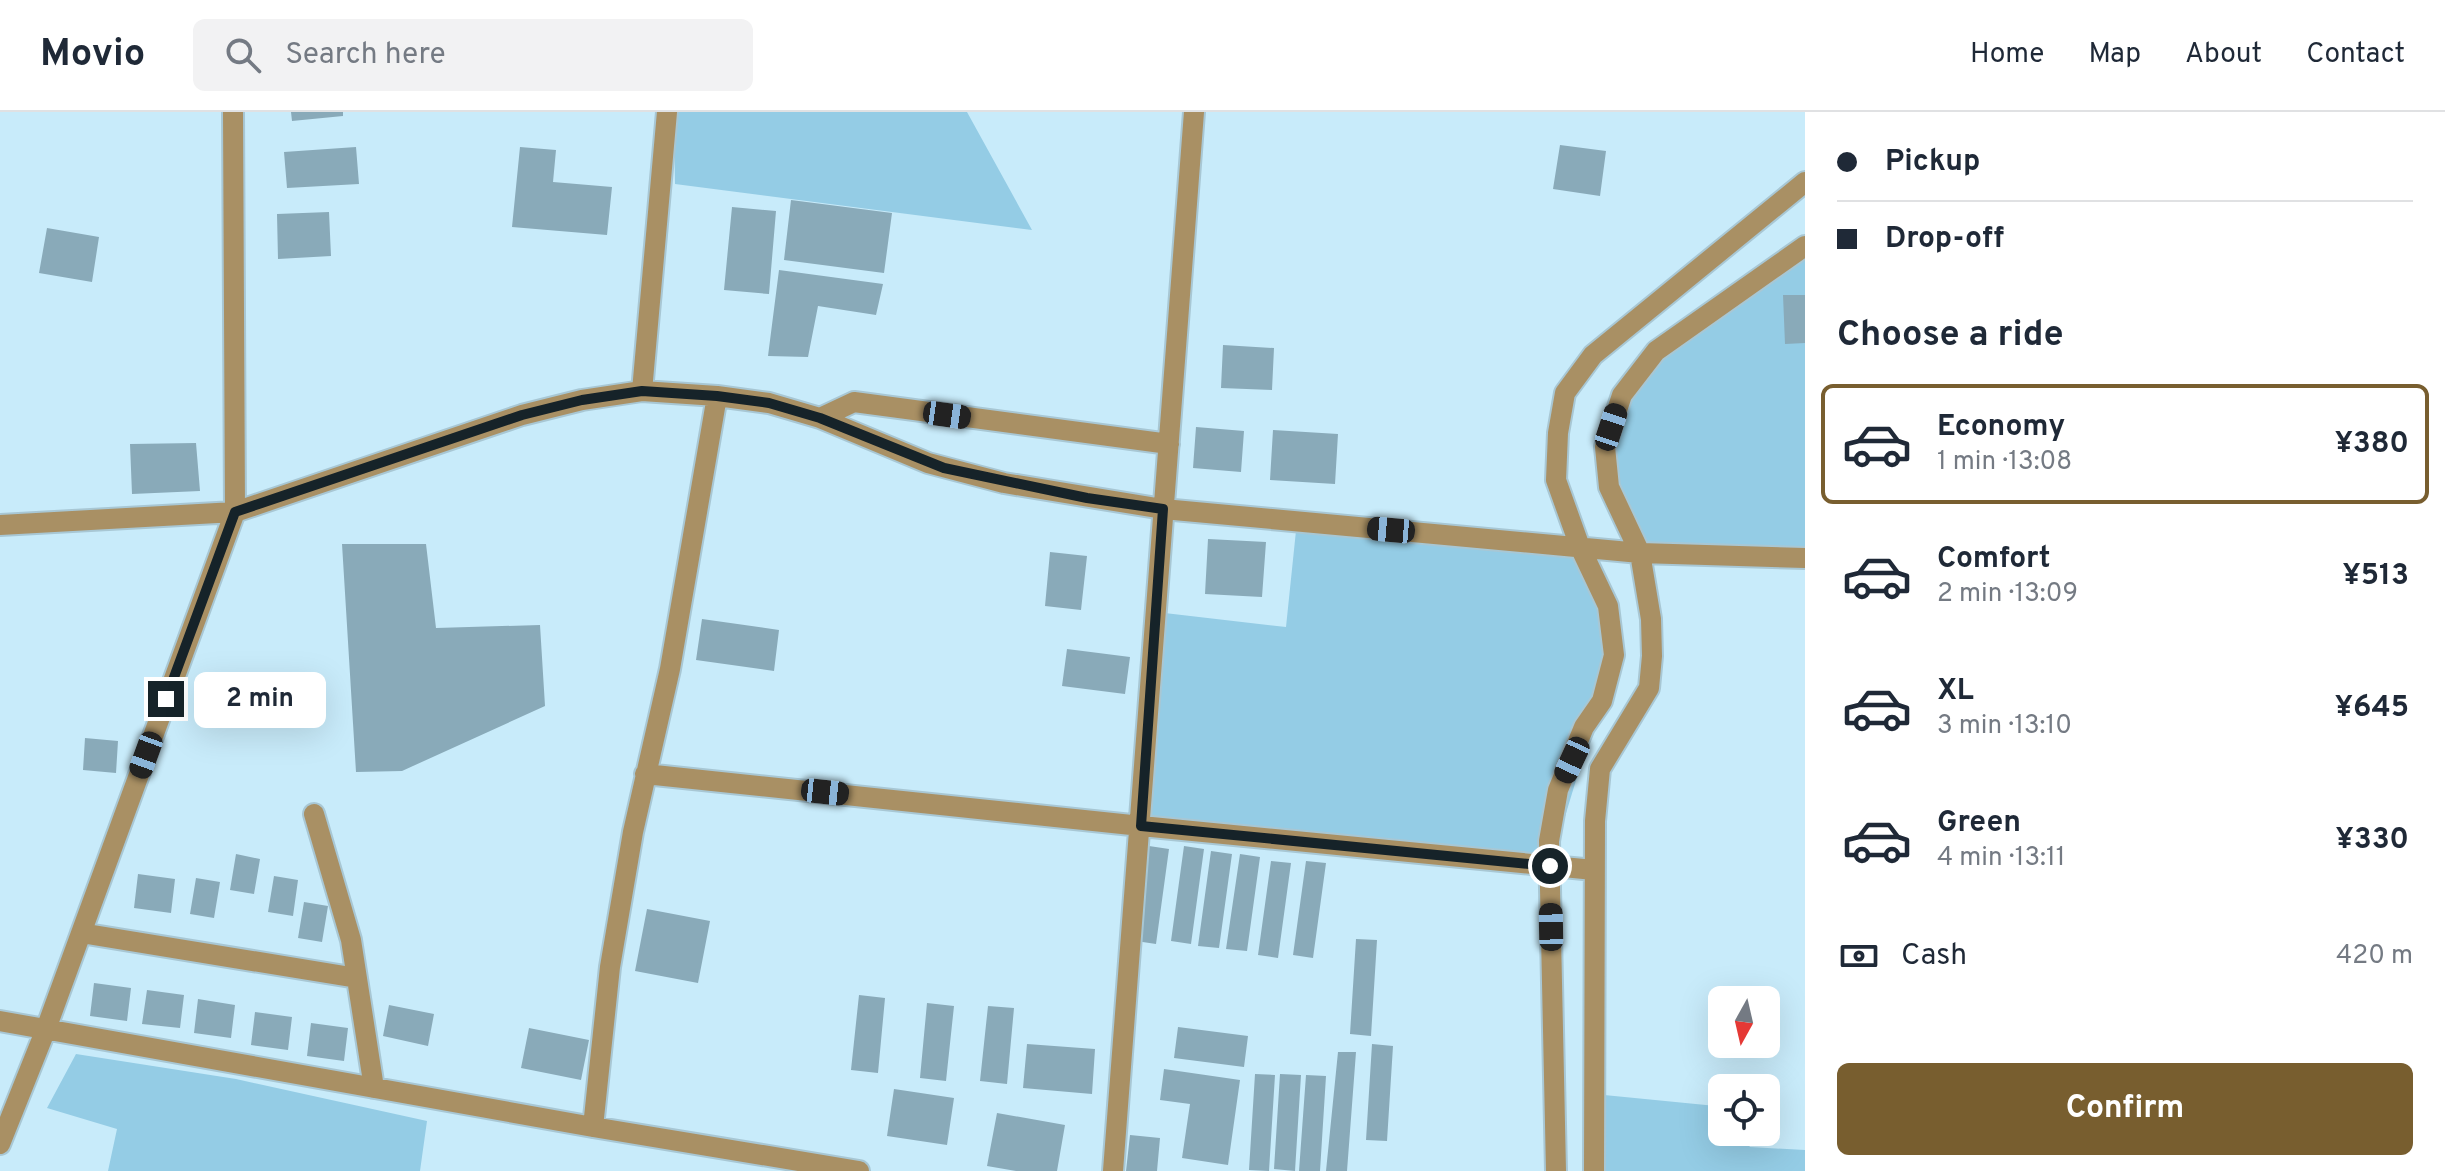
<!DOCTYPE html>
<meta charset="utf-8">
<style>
body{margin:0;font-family:Overpass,sans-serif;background:#f2f2f3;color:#1f2937;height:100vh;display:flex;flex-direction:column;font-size:30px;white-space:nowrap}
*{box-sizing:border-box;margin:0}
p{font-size:26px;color:#747a83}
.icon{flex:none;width:44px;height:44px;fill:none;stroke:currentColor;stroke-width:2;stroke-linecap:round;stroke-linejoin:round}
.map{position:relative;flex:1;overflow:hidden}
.side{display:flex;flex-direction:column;background:#fff;width:640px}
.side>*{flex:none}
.top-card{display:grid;align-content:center;height:176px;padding:0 32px;background:#fff}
.needle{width:52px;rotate:188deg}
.tools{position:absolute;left:1708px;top:874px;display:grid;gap:16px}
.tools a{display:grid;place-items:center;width:72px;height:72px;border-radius:12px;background:#fff;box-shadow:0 8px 32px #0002;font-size:40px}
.end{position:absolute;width:36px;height:36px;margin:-18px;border:10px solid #162329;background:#fff;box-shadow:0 0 0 4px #fff}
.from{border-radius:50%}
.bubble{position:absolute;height:56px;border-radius:12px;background:#fff;box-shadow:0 8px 32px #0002;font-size:26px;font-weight:700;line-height:56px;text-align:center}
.car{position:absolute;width:24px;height:48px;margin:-24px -12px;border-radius:10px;box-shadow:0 0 6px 2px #0007;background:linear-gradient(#222 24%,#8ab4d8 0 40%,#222 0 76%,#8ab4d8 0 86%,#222 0)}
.top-card b{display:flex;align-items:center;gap:28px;height:76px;font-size:30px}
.top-card b+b{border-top:2px solid #e0e1e3}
.top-card i{width:20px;height:20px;background:#1f2937}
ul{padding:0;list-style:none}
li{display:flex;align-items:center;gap:24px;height:120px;margin:0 16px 12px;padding:0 16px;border:4px solid transparent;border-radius:12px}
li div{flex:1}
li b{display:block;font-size:30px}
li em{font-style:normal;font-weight:700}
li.active{border-color:#785e2f}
li>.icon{width:72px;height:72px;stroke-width:1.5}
h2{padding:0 32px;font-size:36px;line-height:96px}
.pay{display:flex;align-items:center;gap:20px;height:88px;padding:0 32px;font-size:30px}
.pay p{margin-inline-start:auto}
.cta{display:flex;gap:16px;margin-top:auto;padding:16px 32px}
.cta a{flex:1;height:92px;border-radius:12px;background:#785e2f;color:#fff;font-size:32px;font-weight:700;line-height:92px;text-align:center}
header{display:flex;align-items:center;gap:48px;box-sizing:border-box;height:112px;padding:0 40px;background:#fff;border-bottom:2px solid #e0e1e3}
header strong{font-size:38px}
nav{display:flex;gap:44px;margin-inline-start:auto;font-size:28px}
.search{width:560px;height:72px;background:#f2f2f3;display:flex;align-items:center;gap:20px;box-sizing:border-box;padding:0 28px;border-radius:12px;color:#747a83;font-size:30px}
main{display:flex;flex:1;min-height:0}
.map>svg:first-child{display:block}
</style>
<header>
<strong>Movio</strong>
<div class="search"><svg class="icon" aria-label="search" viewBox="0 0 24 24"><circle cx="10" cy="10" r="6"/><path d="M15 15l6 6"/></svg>Search here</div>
<nav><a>Home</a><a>Map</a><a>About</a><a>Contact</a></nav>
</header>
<main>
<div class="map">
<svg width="1805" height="1059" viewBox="0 0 1805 1059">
<rect width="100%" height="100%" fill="#c8ebfa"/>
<path fill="#94cce5" d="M674,0H967L1032,118L675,72Z
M1805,134V446L1640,441L1609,375L1611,315L1634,267Z
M1297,409L1580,435L1614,543L1550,754L1141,714L1156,500L1286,515Z
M76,942L236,967L427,1009L420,1059H108L117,1017L47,996Z
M1594,982L1716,994L1722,1001V1020H1738L1750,1035L1805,1038V1059H1594Z"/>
<path fill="#89aab9" d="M291,0H343V4L292,9Z
M1560,33L1606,39L1600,84L1553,77Z
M356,35L359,72L287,76L284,40Z
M520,35L556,38L553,70L612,75L607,123L512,115Z
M791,88L892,101L884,161L784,148Z
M732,95L776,99L769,182L724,178Z
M329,100L331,144L278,147L277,102Z
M47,116L99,125L92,170L39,161Z
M779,158L883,172L876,203L818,194L808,245L768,244Z
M1783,183H1805V231L1785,232Z
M1223,233L1274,236L1272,278L1221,276Z
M1196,315L1244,319L1241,360L1193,356Z
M1273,318L1338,322L1335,372L1270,368Z
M196,331L200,379L132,382L130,332Z
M1208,427L1266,430L1262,485L1205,482Z
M342,432H426L436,516L540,513L545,594L402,659L356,660Z
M1050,440L1087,444L1081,498L1045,494Z
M702,507L779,518L774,559L696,548Z
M1067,537L1130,545L1125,582L1062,574Z
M85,626L118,629L116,661L83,658Z
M1149,734L1169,737L1156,832L1136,829Z
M1184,734L1204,737L1191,832L1171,829Z
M1211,739L1232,742L1219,836L1198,834Z
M236,742L260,747L254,782L230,778Z
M1240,742L1260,745L1247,839L1226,837Z
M1271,749L1291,751L1278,846L1258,843Z
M1306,749L1326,751L1313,846L1293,843Z
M138,762L175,767L171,801L134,796Z
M274,764L298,768L293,804L268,800Z
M196,766L220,770L214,806L190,802Z
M304,790L328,794L322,830L298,826Z
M647,797L710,809L698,871L635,859Z
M1356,827L1377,828L1371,924L1350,922Z
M94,871L131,876L127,909L90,904Z
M147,878L184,883L180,916L142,912Z
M859,883L885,886L878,961L851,958Z
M198,887L235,893L231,926L194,921Z
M927,891L954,894L946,969L920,966Z
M389,893L434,902L428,934L383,924Z
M988,894L1014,896L1007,972L980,969Z
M255,900L292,905L288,938L251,933Z
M311,911L348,916L344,949L307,944Z
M1178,915L1248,924L1244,955L1174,946Z
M529,916L589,928L581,968L521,956Z
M1027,932L1095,937L1092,982L1023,976Z
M1372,932L1393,934L1387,1029L1366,1028Z
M1338,940H1356L1347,1059H1326Z
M1164,957L1240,968L1228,1053L1182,1046L1190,992L1160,988Z
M1255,962L1275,963L1269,1059L1249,1058Z
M1280,962L1301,963L1295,1059L1274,1057Z
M1306,963L1326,964L1320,1059H1299Z
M894,977L954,986L947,1033L887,1024Z
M997,1001L1065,1013L1057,1059H1016L987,1054Z
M1130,1023L1160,1026L1157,1059H1126Z"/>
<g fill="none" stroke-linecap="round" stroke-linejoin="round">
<g stroke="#a8c7d4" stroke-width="24">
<path id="minor" d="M642,279L667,0
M820,306L854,290L1169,332
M0,413L235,400L522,303L582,288L642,279L717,284L769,291L820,306L928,351L1004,371L1163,397L1640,441L1805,446
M645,662L1141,714L1594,758
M314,702L351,828L374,976
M81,821L357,866
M0,909L593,1015L859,1059
M593,1015L610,855L633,720L670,557L717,284
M0,1032L46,917L235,400L233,0
M1113,1059L1194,0
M1556,1059L1549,729L1558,678L1584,615L1602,589L1614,543L1608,494L1580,435L1556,368L1558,321L1565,281L1593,243L1805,70
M1594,1059L1595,709L1600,657L1649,576L1652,544L1651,507L1640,441L1609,375L1605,335L1622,283L1656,239L1805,134"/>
</g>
<use href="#minor" stroke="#a99064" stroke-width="20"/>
</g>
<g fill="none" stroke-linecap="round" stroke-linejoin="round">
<path stroke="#162329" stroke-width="10" d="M166,587L235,400L522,303L582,288L642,279L717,284L769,291L820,306L944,356L1087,386L1163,397L1141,714L1550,754"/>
</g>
</svg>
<div class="tools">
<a><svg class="needle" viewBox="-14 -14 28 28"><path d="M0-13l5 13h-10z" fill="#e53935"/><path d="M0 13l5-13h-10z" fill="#747a83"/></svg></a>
<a><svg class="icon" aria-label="locate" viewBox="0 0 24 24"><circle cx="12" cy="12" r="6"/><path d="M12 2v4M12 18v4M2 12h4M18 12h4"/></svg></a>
</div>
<i class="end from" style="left:1550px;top:754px"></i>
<i class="end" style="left:166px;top:587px"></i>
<div class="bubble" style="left:194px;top:560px;width:132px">2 min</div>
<i class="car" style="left:947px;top:303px;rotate:98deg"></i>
<i class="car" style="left:1611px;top:315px;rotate:18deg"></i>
<i class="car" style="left:1391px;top:418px;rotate:275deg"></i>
<i class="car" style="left:146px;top:643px;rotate:200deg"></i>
<i class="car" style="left:1572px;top:648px;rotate:205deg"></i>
<i class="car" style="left:825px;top:680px;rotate:96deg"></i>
<i class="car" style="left:1551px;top:815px;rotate:359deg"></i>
</div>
<section class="side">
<div class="top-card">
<b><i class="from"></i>Pickup</b>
<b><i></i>Drop-off</b>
</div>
<h2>Choose a ride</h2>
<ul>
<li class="active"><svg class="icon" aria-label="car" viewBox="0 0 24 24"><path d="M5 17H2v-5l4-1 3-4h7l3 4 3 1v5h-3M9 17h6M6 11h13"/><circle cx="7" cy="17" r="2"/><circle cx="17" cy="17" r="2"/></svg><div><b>Economy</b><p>1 min · 13:08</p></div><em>¥380</em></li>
<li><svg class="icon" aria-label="car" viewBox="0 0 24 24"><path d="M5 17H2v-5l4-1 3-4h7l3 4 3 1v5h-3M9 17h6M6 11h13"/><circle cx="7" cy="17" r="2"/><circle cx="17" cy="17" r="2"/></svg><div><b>Comfort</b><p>2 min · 13:09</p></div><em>¥513</em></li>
<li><svg class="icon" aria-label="car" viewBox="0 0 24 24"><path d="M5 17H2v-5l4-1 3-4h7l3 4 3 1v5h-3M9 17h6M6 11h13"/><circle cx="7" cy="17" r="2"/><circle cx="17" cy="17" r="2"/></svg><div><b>XL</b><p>3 min · 13:10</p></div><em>¥645</em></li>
<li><svg class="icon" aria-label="car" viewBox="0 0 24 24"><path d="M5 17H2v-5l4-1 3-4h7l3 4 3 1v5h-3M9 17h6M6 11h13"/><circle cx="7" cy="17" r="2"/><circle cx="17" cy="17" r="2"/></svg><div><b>Green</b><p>4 min · 13:11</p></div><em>¥330</em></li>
</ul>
<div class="pay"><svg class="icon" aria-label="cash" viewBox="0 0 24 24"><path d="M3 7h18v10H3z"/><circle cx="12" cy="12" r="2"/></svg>Cash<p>420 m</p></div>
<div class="cta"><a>Confirm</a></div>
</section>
</main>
